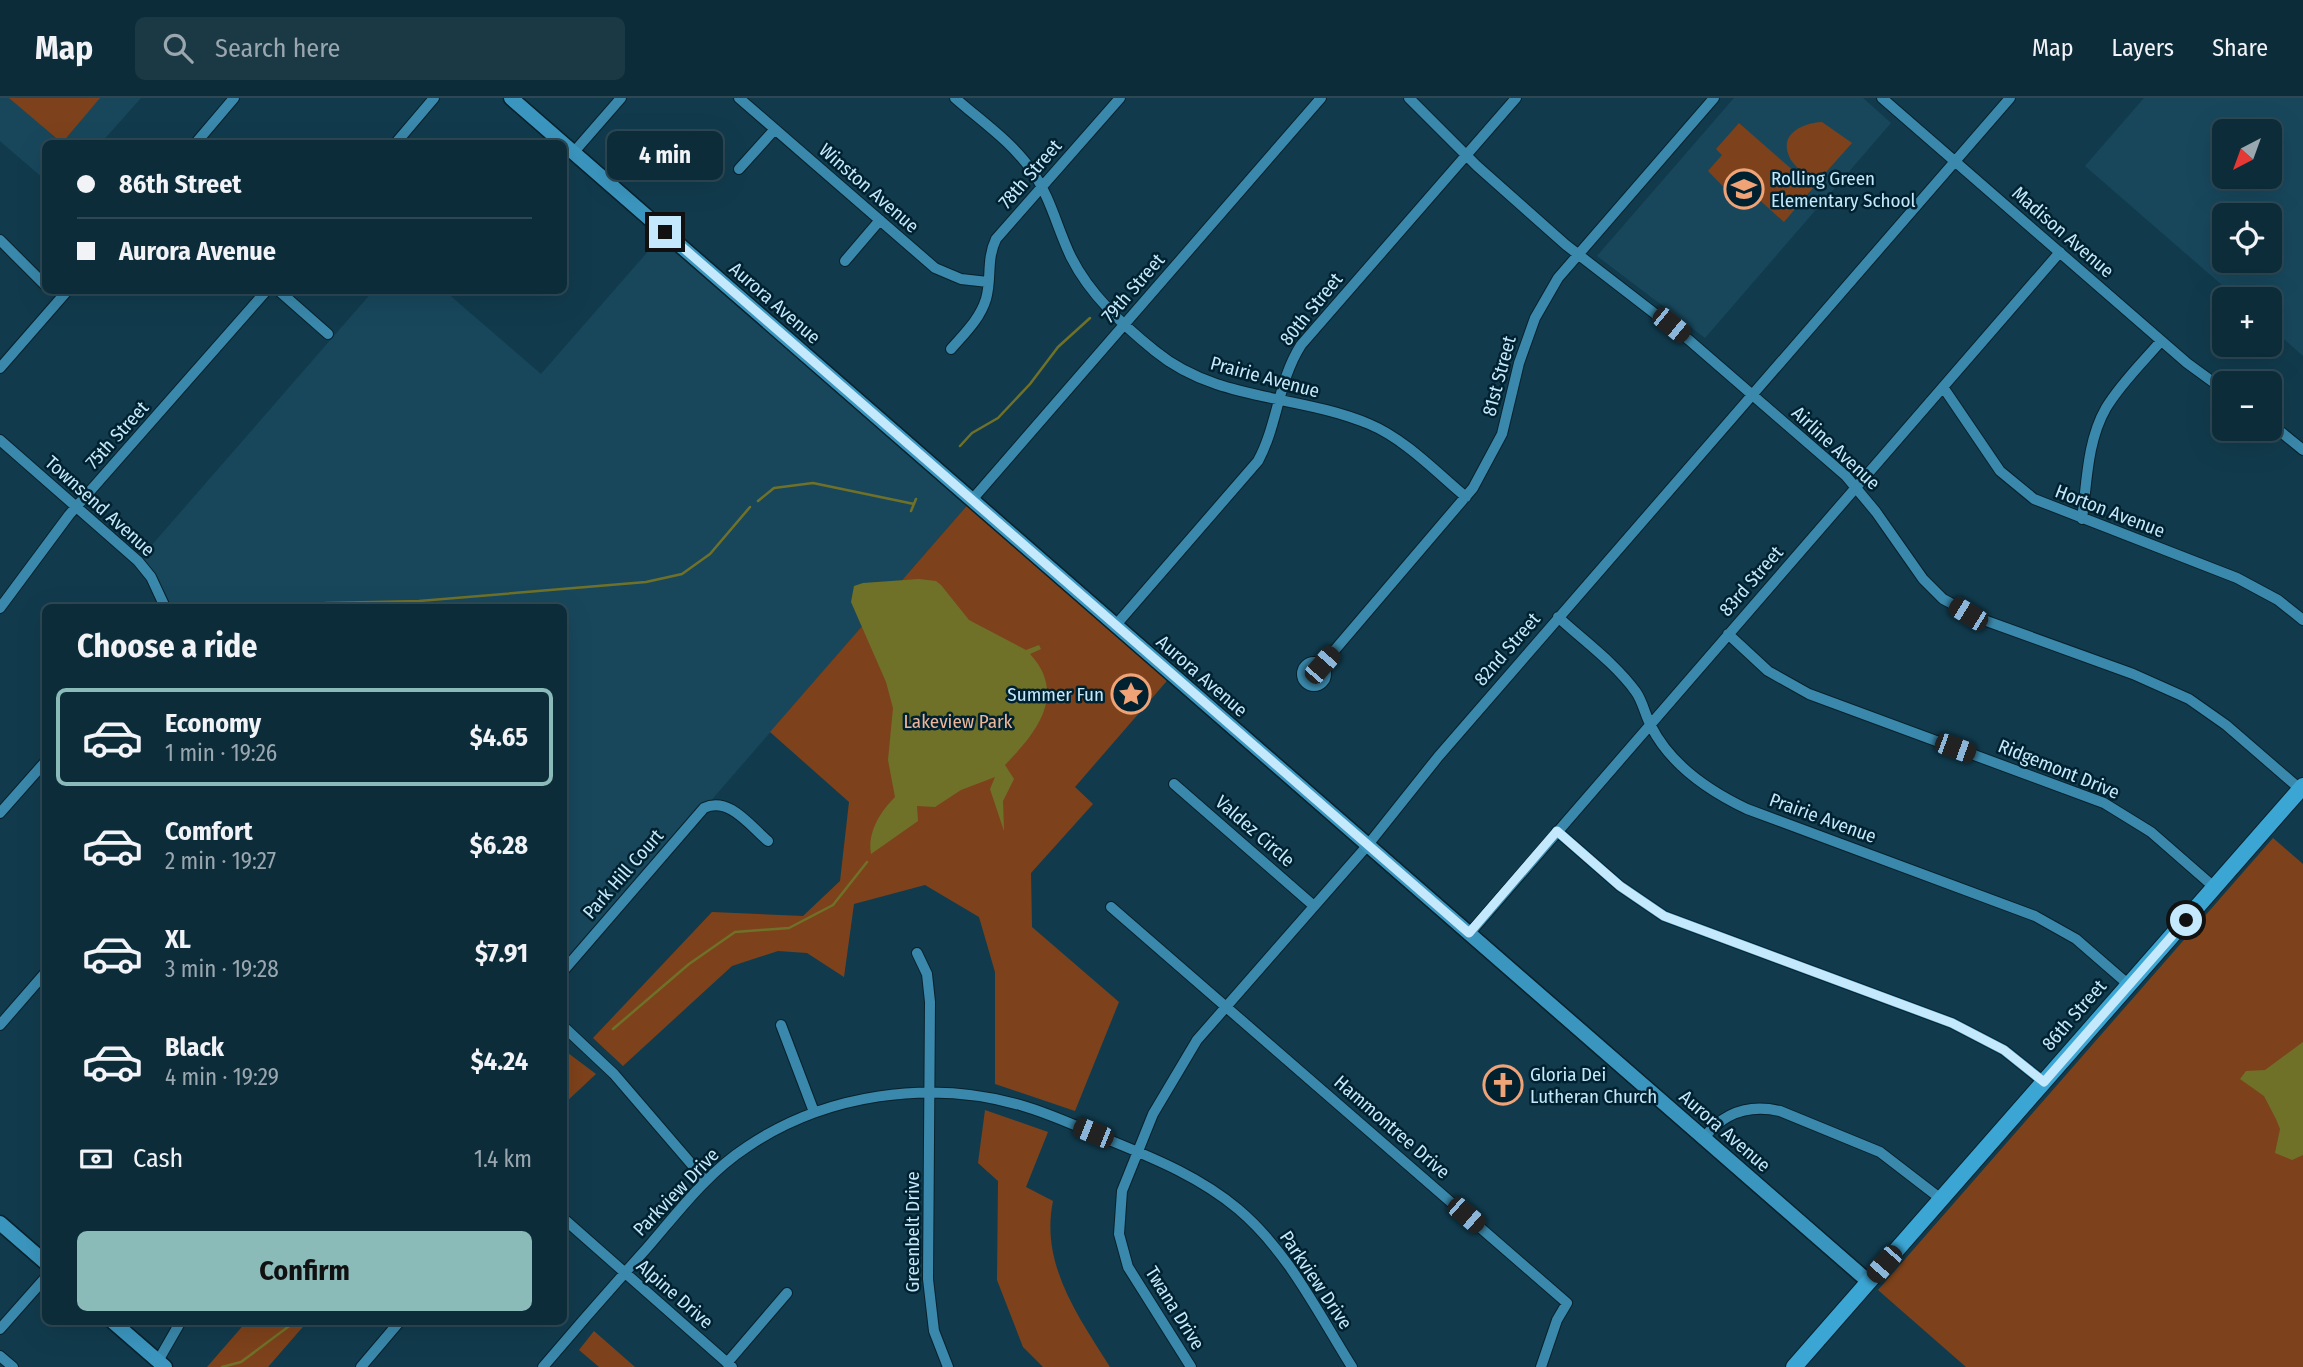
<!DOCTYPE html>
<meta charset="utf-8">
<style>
body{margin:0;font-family:"Fira Sans Condensed",sans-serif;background:#1b3845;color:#f1f3f6;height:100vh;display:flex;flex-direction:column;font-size:26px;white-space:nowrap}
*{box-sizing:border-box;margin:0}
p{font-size:23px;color:#9aa7af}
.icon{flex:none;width:38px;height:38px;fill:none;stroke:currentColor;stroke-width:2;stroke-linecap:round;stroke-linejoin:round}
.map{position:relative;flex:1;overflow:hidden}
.side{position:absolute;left:42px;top:506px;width:525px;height:721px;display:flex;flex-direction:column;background:#0d2c3a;border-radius:10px;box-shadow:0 7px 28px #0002,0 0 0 2px #2d4854}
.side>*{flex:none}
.guide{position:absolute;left:42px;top:42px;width:525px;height:154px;border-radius:10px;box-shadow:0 7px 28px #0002,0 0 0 2px #2d4854;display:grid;align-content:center;height:154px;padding:0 35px;background:#0d2c3a}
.needle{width:46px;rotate:221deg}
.tools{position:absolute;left:2212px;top:21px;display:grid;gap:14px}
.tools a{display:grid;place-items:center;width:70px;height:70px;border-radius:10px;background:#0d2c3a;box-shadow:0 7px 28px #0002,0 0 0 2px #2d4854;font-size:35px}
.end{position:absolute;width:32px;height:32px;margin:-16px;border:9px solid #c4e9fc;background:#111;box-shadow:0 0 0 4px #111}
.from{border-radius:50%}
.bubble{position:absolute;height:49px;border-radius:10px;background:#0d2c3a;box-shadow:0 7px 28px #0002,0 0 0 2px #2d4854;font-size:23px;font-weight:700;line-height:49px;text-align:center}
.car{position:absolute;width:21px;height:42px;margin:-21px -10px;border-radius:9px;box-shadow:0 0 5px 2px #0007;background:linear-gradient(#222 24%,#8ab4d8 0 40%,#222 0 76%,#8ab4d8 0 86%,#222 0)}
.guide b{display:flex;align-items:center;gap:24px;height:66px;font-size:26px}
.guide b+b{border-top:2px solid #2d4854}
.guide i{width:18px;height:18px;background:#f1f3f6}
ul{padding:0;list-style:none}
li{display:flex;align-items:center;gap:21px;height:98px;margin:0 14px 10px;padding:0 21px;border:4px solid transparent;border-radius:10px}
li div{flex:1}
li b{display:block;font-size:26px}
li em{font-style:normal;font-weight:700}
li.selected{border-color:#8bbbb9}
li>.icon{width:63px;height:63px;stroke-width:1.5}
h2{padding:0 35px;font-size:32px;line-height:84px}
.pay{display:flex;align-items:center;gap:18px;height:77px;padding:0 35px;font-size:26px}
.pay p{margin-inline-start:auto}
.button{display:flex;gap:14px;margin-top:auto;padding:14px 35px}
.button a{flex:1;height:80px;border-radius:10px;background:#8bbbb9;color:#111;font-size:28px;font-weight:700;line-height:80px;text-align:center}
header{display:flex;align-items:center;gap:42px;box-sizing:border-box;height:98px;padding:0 35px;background:#0d2c3a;border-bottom:2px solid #2d4854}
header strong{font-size:33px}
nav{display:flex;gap:38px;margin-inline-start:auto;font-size:24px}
.search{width:490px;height:63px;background:#1b3845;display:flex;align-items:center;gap:18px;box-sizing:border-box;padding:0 24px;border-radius:10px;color:#9aa7af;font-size:26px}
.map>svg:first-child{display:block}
</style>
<header>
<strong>Map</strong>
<div class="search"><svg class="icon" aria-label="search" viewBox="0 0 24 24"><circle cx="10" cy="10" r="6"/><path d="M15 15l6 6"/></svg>Search here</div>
<nav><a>Map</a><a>Layers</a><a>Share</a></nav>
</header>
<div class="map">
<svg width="2303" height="1269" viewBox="0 0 2303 1269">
<rect width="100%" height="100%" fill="#113b4d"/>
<path fill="#18475c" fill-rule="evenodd" d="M0,0H141L101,45L46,46L45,82L0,43Z
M1734,0H1863L1891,25L1705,240L1597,158Z
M2144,0H2303V258L2270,229V201H2238L2085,68ZM2224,33H2270V79H2224ZM2224,117H2270V163H2224Z
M665,134L971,403L564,872V509H165L138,463L373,193H445L541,276Z"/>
<path fill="#7d421b" d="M9,0H100L62,45Z
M1822,24L1852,45L1819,82L1813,83C1806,77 1792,67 1789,58C1779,35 1804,25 1822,24Z
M1739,25L1813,90L1784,124L1754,97L1743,109L1708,73L1722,57L1716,51Z
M971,403L1172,577L1075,689L1093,706L1031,775L1032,829L1119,904L1075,1013L995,986V874L979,819L925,787L854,806L844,879L807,855L778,853L732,868L623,968L593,940L712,814L803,818L840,783L849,704L770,634Z
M2273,740L2303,766V1269H1966L1878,1192Z
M564,952L596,976L564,1006Z
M985,1012L1048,1034L1026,1089L1053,1103C1040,1166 1078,1218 1110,1269H1043L1023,1249L997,1182L998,1083L978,1065Z
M247,1223H308L268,1269H207Z
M594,1233L635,1269H599L579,1252Z"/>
<path fill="#707128" d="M919,481L936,483L941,487L969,522L1026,552L1039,547L1041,551L1030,556C1068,597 1035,636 1005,667L1014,681L1003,703L1004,733L990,691L995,679L961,692L935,709L917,708L918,723L871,756C867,734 881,713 895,699L888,662L893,610L886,584L851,504L854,488L863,485Z
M2303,944V1057L2292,1062L2275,1055L2280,1031L2276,1021L2264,998L2240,981L2246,973L2265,972Z"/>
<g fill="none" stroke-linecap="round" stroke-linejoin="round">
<path stroke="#707128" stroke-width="2.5" d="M960,348L972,335L998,320L1030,286L1058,249L1090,220
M758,403L774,390L813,385L914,406
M911,413L916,401
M306,509L326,505L419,503L646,484L682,476L710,456L750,409
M613,931L689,866L735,834L789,830L833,807L867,764
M564,983L566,981
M222,1269L241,1264L296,1223"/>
<g stroke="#08212c" stroke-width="12">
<path id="street" d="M739,0L935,170L961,181L988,184
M955,0C981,23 1012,44 1032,73C1051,100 1057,130 1071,159C1090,197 1123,227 1155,253C1217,304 1298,296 1369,326C1405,341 1436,374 1466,399
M1409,0L1477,68L1566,147L1689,242L1846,378L1876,414L1923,481L1943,501L1981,521L2133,576L2189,601L2226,627L2300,691
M1882,0L2187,265L2224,292
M195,46L234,0
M395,46L434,0
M574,54L621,0
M739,71L775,31
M0,142L46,188
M845,163L880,122
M278,192L328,236
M951,251C964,236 980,221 986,201C992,180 986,162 996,141L1120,0
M0,270L68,192
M1943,289L2000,373L2034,401L2237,480L2278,502L2303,522
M2270,325L2303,352
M0,342L138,463L151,479L165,509
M971,403L1321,0
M2082,421C2087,384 2087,343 2106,310C2121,285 2143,264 2161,243
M0,510L69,417L267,192
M1558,519C1584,543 1615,565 1636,594C1643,604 1645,617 1651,628C1670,666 1709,693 1747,711L2035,818L2076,841L2129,887
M1115,528L1258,363C1278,326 1278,283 1301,247L1516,0
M1728,536L1768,573L1809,596L2104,705L2151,734L2214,789
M1302 576a12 12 0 1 1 24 0a12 12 0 1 1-24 0Z
M1322,567L1473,390L1502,336L1519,265L1535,220L1558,180L1714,0
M1174,686L1314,808
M0,715L46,663
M1557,733L1620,788L1664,818L1952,925L2004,952L2044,984
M1111,809L1567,1205L1557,1222L1541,1269
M1469,836L2060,154
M917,855L927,876L930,904L928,1181L934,1233L948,1269
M564,872L704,710C729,698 750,728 768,743
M0,927L46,874
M781,927L814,1014
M564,929L614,976L706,1083
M1704,1040C1723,1015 1749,1006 1780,1013L1880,1054L1941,1101
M564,1121L732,1269
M0,1231L46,1179
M0,1258L13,1269
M158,1263L181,1223
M727,1265L787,1195
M361,1269L400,1223
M543,1269C577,1229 612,1189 647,1150C678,1114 707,1075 747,1049C825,996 930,981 1020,1007C1052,1016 1083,1031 1114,1044C1158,1062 1201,1080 1238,1111C1288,1153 1318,1215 1352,1269
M1191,1269L1128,1169L1119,1136L1122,1093L1153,1016L1197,942L1367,748L1438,659L2010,0"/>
</g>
<g stroke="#08212c" stroke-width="17">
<path id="secondary" d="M511,0L1869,1184
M0,1125L46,1165
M112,1223L165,1269"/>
</g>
<g stroke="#08212c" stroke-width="18">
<path id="primary" d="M1794,1269L2303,688"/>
</g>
<use href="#street" stroke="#3a88ab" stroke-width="10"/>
<use href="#secondary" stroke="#3b96bf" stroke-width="14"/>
<use href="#primary" stroke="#3ba5d3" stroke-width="16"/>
</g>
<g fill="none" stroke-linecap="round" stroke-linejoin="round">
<path stroke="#c4e9fc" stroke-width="9" d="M665,134L1469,835L1557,733L1620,788L1664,818L1952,925L2004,952L2044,984L2186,822"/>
</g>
<defs>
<g id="school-ring" transform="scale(2.0125)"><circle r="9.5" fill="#00212f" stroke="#efa377" stroke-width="1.5"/><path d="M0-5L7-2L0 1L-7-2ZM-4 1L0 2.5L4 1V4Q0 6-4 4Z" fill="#efa377"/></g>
<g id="sight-ring" transform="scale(2.0125)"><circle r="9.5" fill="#00212f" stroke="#efa377" stroke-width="1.5"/><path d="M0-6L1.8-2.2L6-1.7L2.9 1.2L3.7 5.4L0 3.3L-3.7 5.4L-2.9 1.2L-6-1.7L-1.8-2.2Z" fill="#efa377"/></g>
<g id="church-ring" transform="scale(2.0125)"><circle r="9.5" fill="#00212f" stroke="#efa377" stroke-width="1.5"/><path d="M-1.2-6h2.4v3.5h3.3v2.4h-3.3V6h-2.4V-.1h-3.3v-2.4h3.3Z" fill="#efa377"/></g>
</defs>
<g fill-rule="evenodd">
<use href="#school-ring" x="1744" y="91"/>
<use href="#sight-ring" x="1131" y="596"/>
<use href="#church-ring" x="1503" y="987"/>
</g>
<g text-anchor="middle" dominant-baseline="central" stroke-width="5" stroke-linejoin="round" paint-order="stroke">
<g font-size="19" fill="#c4e9fc" stroke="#00212f">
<text transform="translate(1030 76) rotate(-49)">78th Street</text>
<text transform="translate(869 90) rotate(41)">Winston Avenue</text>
<text transform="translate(2063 134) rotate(41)">Madison Avenue</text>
<text transform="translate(1133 190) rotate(-49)">79th Street</text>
<text transform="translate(775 205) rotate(41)">Aurora Avenue</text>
<text transform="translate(1311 211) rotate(-51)">80th Street</text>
<text transform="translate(1499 278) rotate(-75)">81st Street</text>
<text transform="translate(1265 279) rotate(15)">Prairie Avenue</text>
<text transform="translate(117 337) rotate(-48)">75th Street</text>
<text transform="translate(1836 350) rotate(43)">Airline Avenue</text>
<text transform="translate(100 408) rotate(42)">Townsend Avenue</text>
<text transform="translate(2110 413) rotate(21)">Horton Avenue</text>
<text transform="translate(1751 483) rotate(-49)">83rd Street</text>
<text transform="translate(1507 551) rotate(-49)">82nd Street</text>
<text transform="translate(1202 578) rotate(41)">Aurora Avenue</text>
<text transform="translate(2059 671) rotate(22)">Ridgemont Drive</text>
<text transform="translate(1823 720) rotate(20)">Prairie Avenue</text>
<text transform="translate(1255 733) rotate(41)">Valdez Circle</text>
<text transform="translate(623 776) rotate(-49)">Park Hill Court</text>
<text transform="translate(2074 917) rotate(-49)">86th Street</text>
<text transform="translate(1392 1029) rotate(41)">Hammontree Drive</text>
<text transform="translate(1725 1033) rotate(41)">Aurora Avenue</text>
<text transform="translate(676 1094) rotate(-46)">Parkview Drive</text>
<text transform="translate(912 1134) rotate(-90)">Greenbelt Drive</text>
<text transform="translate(1316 1182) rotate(56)">Parkview Drive</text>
<text transform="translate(675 1196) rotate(41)">Alpine Drive</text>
<text transform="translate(1175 1210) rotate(58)">Twana Drive</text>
</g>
<g font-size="19" fill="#c4e9fc" stroke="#00212f" text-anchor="start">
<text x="1771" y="80">Rolling Green<tspan x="1771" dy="22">Elementary School</tspan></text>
<text x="1104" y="596" text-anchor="end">Summer Fun</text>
<text x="1530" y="976">Gloria Dei<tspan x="1530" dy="22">Lutheran Church</tspan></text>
</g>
<g font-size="19" fill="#edb698" stroke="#00212f">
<text x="958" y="623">Lakeview Park</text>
</g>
</g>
</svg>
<div class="tools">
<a><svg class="needle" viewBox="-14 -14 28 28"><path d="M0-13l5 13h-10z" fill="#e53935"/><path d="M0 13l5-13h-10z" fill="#9aa7af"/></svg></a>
<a><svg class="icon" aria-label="locate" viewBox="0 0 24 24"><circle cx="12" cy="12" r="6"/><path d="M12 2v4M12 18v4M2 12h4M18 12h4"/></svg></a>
<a>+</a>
<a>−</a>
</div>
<i class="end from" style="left:2186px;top:822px"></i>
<i class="end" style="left:665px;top:134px"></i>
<div class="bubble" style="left:607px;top:33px;width:116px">4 min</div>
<i class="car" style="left:1671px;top:227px;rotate:129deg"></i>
<i class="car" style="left:1968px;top:516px;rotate:302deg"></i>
<i class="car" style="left:1322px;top:567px;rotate:41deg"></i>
<i class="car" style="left:1955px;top:650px;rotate:110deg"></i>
<i class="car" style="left:1093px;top:1035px;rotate:292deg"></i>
<i class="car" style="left:1466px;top:1117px;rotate:131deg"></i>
<i class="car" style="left:1884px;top:1166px;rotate:221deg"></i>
<div class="guide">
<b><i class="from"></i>86th Street</b>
<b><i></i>Aurora Avenue</b>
</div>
<section class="side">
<h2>Choose a ride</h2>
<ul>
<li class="selected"><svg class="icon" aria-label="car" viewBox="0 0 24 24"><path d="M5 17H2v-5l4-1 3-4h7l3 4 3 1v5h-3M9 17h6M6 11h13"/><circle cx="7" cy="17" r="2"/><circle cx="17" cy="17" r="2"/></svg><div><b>Economy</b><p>1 min · 19:26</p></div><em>$4.65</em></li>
<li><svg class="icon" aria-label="car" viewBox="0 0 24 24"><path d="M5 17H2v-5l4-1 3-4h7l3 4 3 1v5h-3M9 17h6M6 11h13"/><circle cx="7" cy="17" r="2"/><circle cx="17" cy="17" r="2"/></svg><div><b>Comfort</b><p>2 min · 19:27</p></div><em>$6.28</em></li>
<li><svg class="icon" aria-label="car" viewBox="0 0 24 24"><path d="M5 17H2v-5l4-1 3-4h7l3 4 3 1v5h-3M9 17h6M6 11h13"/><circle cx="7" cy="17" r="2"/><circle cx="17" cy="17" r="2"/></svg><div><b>XL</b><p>3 min · 19:28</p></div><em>$7.91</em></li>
<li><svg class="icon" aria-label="car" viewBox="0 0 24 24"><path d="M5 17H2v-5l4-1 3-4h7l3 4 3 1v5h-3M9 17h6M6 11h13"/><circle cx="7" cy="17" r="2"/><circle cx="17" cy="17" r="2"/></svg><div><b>Black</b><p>4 min · 19:29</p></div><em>$4.24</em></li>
</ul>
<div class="pay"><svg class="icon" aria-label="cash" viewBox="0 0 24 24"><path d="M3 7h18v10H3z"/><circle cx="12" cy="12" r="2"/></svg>Cash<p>1.4 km</p></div>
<div class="button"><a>Confirm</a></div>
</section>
</div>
